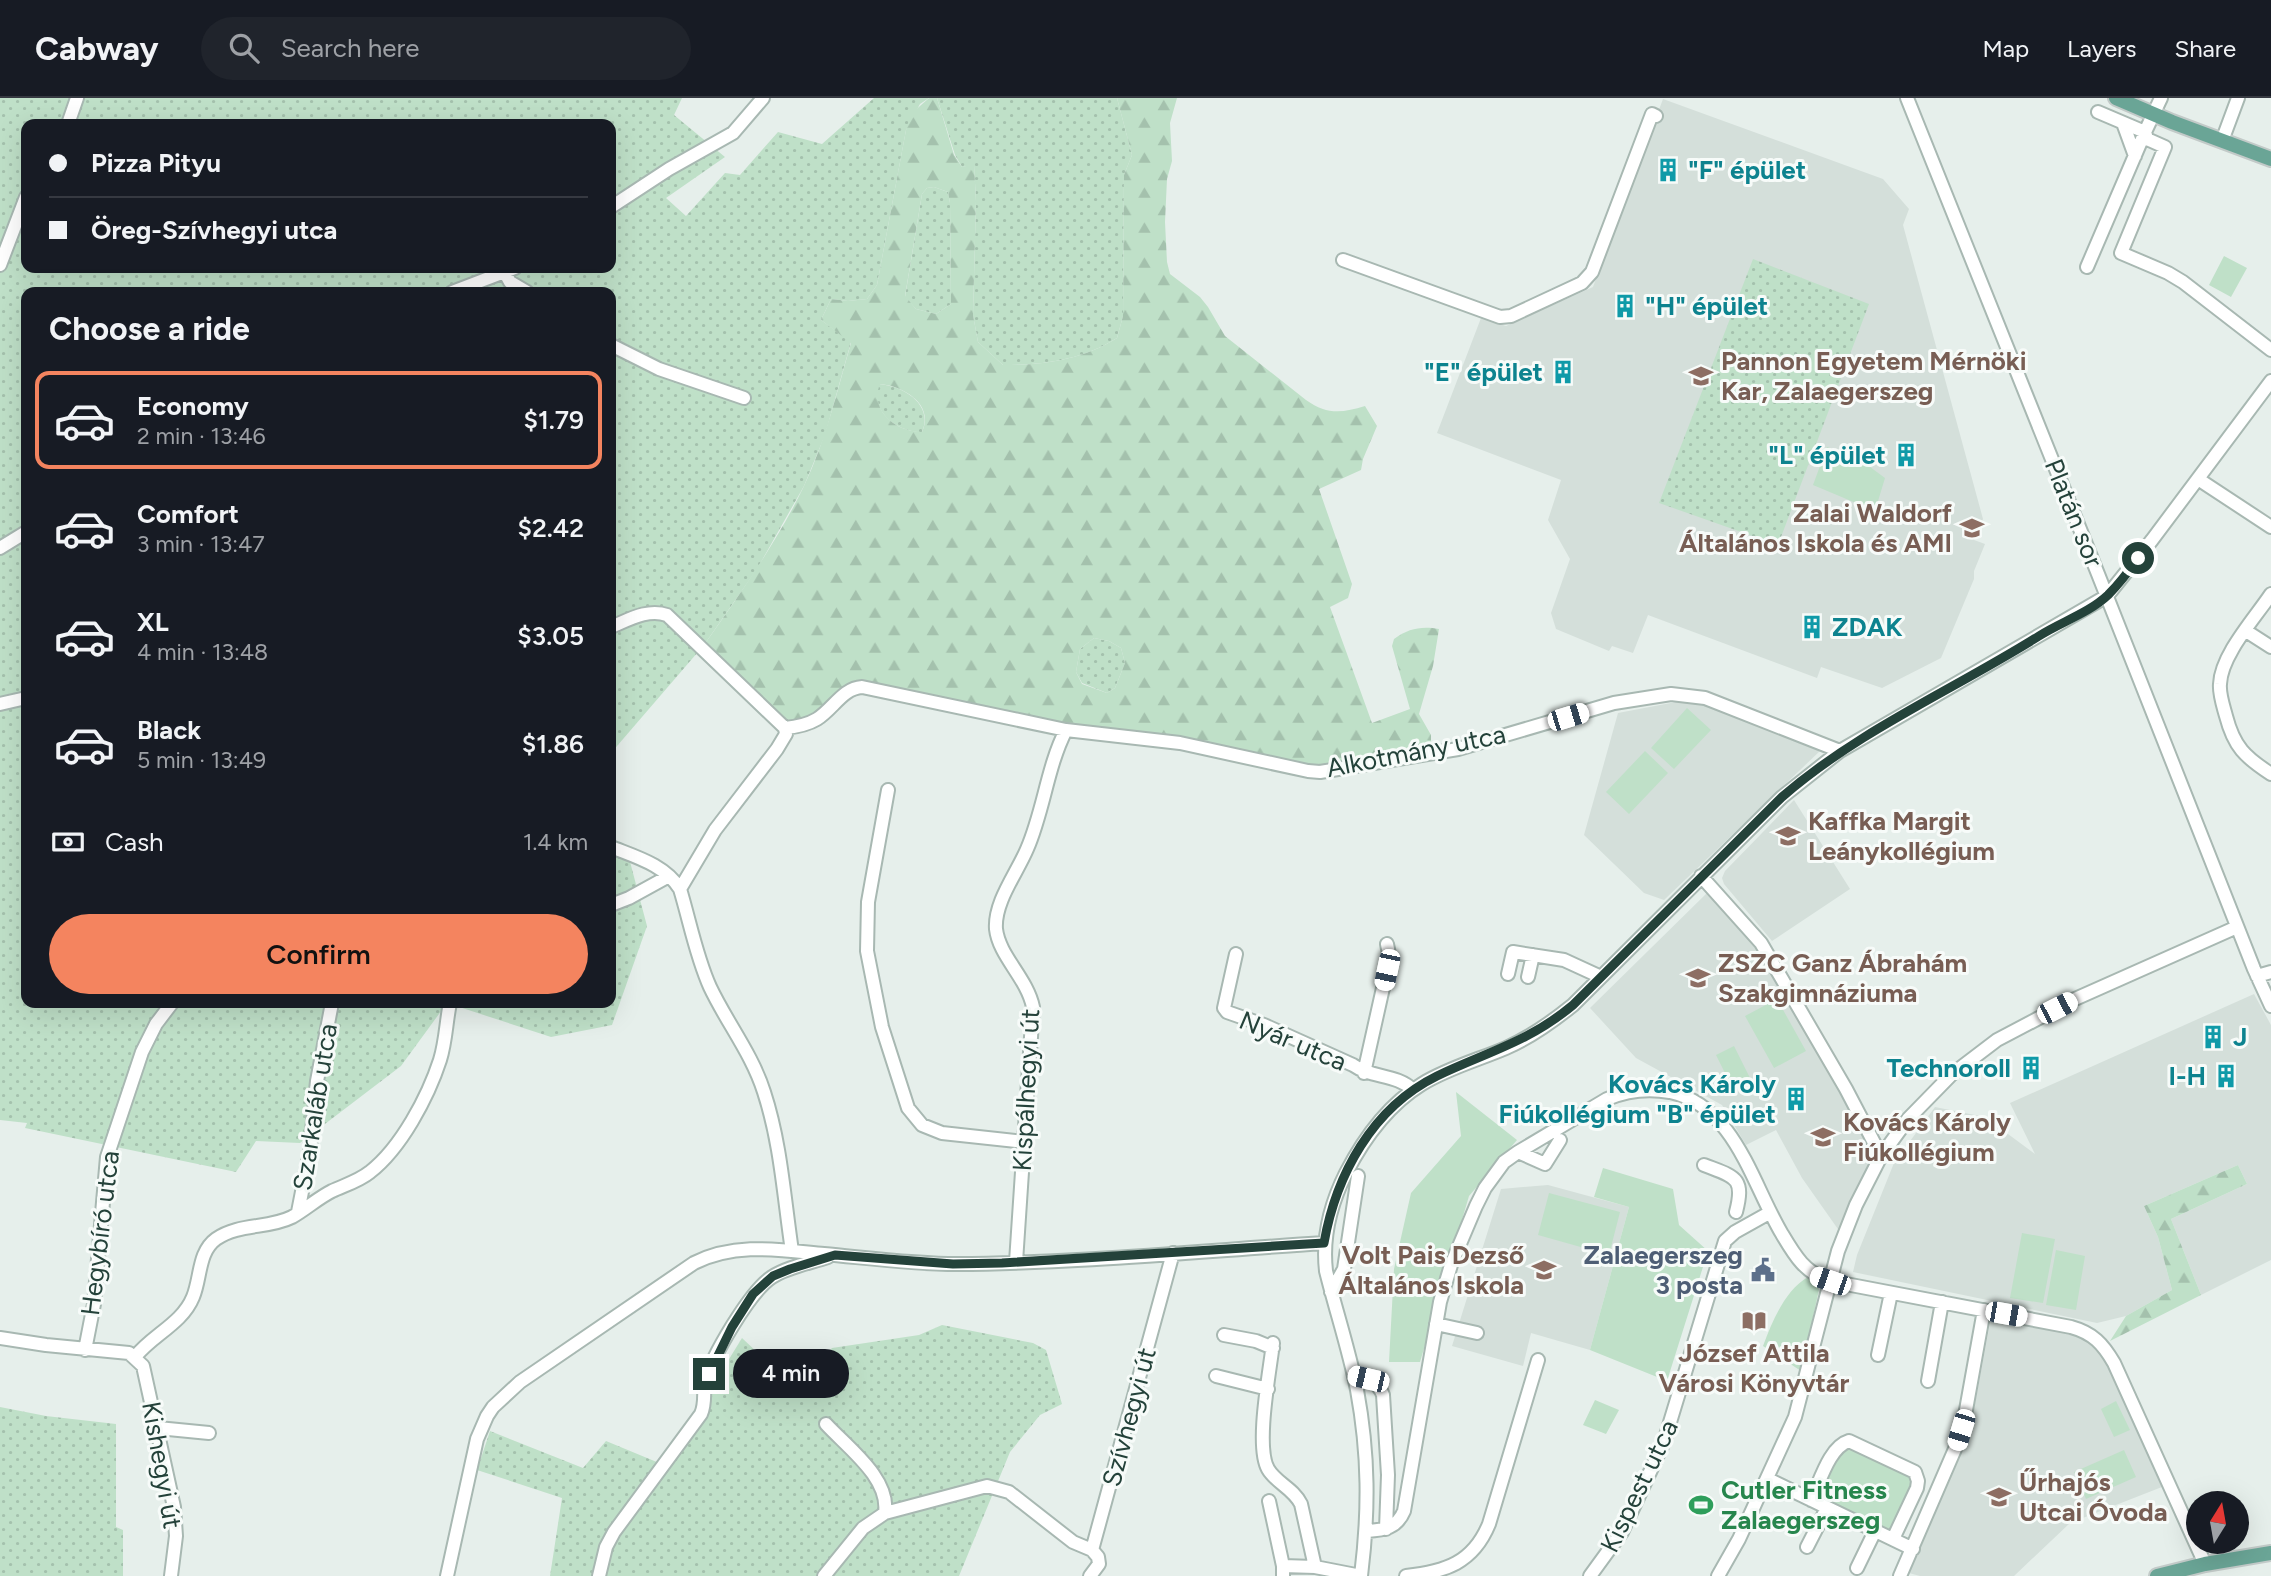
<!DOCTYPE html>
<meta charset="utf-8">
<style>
body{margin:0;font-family:Figtree,sans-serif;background:#20242c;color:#f1f3f6;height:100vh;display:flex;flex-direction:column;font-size:26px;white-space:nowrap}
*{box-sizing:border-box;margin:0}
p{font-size:23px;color:#9ea1a6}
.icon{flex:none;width:38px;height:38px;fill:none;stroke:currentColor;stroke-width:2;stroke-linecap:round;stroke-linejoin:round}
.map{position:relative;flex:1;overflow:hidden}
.side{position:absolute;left:21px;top:189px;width:595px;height:721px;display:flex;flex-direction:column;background:#171b24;border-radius:14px;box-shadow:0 7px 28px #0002}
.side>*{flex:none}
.top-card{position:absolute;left:21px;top:21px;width:595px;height:154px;border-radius:14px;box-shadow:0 7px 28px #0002;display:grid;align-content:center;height:154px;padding:0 28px;background:#171b24}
.needle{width:46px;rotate:11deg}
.buttons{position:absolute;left:2186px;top:1393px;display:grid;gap:14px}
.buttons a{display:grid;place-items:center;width:63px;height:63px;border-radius:50%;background:#171b24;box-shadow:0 7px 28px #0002;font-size:35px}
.end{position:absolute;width:32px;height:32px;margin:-16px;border:9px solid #24423a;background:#fff;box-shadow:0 0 0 4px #fff}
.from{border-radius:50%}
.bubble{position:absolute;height:49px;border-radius:24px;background:#171b24;box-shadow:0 7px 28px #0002;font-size:23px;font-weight:600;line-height:49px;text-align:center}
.car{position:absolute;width:21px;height:42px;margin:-21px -10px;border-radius:9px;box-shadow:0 0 5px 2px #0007;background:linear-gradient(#fff 24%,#345 0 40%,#fff 0 76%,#345 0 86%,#fff 0)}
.top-card b{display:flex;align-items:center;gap:24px;height:66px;font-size:26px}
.top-card b+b{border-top:2px solid #363941}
.top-card i{width:18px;height:18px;background:#f1f3f6}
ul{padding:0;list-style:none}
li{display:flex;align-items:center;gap:21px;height:98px;margin:0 14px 10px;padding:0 14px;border:4px solid transparent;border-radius:14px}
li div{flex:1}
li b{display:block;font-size:26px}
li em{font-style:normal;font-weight:600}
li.current{border-color:#f4845f}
li>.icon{width:63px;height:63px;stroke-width:1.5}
h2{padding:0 28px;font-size:32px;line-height:84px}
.pay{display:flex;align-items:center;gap:18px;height:77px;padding:0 28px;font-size:26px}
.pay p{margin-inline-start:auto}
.cta{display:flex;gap:14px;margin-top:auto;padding:14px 28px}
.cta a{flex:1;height:80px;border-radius:42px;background:#f4845f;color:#111;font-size:28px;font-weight:600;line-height:80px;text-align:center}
header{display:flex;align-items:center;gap:42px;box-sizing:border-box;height:98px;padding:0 35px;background:#171b24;border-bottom:2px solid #363941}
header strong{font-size:33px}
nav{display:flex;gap:38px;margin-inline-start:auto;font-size:24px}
.search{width:490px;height:63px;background:#20242c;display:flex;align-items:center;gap:18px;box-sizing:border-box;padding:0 24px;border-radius:38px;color:#9ea1a6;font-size:26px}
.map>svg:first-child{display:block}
</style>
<header>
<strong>Cabway</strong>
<div class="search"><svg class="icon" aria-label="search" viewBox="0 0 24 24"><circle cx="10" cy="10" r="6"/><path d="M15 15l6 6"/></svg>Search here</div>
<nav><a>Map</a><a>Layers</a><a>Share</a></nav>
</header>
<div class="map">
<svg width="2271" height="1478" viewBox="0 0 2271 1478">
<defs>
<pattern id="grass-dots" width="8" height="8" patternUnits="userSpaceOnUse" patternTransform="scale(1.75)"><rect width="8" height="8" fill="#bfe0c8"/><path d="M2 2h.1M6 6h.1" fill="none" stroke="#a4c1ad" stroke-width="1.8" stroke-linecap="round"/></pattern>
<pattern id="forest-firs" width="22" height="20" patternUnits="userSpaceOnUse" patternTransform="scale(1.75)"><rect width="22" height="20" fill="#bfe0c8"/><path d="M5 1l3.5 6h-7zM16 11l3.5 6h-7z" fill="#a4c1ad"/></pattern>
</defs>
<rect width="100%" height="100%" fill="#e6efeb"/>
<path fill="#d4dfda" d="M1663,1L1883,81L1909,111L1903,127L1983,421L1974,442L1985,446L1974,473V481L1941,560L1882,590L1821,569L1817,580L1648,517L1633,555L1612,548L1609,553L1556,531L1551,515L1570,461L1548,422L1561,382L1437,335L1481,220L1506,228L1593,189Z
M1697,600L1821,652L1664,802L1644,795L1584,737L1618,615Z
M1794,702L1850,791L1772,843L1724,786L1722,780L1725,773Z
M1708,794L1758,851L1821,955L1875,1058L1840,1134L1802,1080L1776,1032L1746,1047L1722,1007L1636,960L1590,910Z
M2254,896L2271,927V1162L2201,1197L2171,1121L2247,1086L2238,1067L2144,1108L2158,1139L2172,1192L2126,1218L2097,1225L1853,1174L1857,1157L1894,1065L1935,1009L1985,1019L2035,1056L2010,1005Z
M1548,1087L1629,1109L1590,1252L1531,1235L1523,1268L1452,1248L1501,1091Z
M1991,1220L2082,1238L2109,1262L2167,1387L2070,1425L2014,1478H1920L1909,1475L1969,1338Z"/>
<path fill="url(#grass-dots)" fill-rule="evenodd" d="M0,0H682L674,17L725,59L666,100L686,118L725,75L740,77L778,34L822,46L874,0H929L920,6L906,32L877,187L867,201L848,203L831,201L821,222L851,244L825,337L804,388L757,471L704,547L611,655V194H26V905H611V744L629,760L647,828L612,927L551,939L447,905L401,968L300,1045L256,1043L236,1074L25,1030L27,1025L0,1022ZM26,26H611V170H26Z
M937,0H1117L1132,57L1124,77L1123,218L1117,240C1082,262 1044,267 1003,267L978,244L973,217L976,103L974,67L962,69L955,57Z
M934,89L948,94L950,105L951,206L936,216L916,211L905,199L922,96L927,90Z
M1753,161L1869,206L1778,447L1659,405Z
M879,286C903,288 934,306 922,334C897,334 869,313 879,286Z
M1094,540L1109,543L1121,550L1125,565L1115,590L1107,595L1082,585L1076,574L1080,551Z
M942,1227L1033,1245L1046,1252L1062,1306L1040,1317L1010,1354L959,1478H550L562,1400L477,1372L490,1333L583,1370L606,1343L664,1367L742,1240L794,1289L832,1250L919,1237Z
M0,1309L46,1318L116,1326V1429L123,1432V1478H0Z"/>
<path fill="url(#forest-firs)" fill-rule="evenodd" d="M929,0H937L954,57L962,69L974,66L976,103L973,217L978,244L1003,267C1044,267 1082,262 1117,240L1123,218L1124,77L1132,57L1117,0H1177L1170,25L1172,63L1167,81L1165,124L1167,164L1170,176L1200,199L1208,209L1225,238L1306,302C1327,317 1342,315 1365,308L1377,328L1363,361L1361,372L1319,391L1352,486L1348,500L1330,509L1372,625L1410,611L1392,548L1394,541C1409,530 1422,528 1439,531L1433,568L1419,616L1431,637V653L1314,671L1077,631L856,585C834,601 806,632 778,619L704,547C740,496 777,444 804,388C826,342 837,293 851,245L821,222L831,201L848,203L867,201L877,187L906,32L911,16ZM934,89L948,94L950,105L951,206L936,216L916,211L905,198L922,96L927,90ZM880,286C903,288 935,306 922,334C897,334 869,313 880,286ZM1094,540L1109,543L1121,550L1125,565L1115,590L1107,595L1082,586L1076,574L1080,551Z
M2238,1067L2247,1086L2171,1121L2201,1197L2110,1243L2126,1218L2172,1192L2158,1139L2144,1108Z"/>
<path fill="#bfe0c8" d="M2224,158L2247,170L2231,199L2209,187Z
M1827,349L1862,363L1885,380L1875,413L1813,387Z
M1687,610L1711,632L1674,671L1651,650Z
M1645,653L1668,675L1629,716L1606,694Z
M1777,901L1806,953L1774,970L1745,918Z
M1734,948L1750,980L1732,989L1716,957Z
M1456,994L1517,1042L1469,1098L1420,1264H1389L1394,1171L1411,1095L1461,1038Z
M1603,1070L1673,1091L1679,1127L1708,1153L1667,1283L1590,1252L1629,1109L1594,1099Z
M1549,1095L1620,1114L1609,1157L1538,1137Z
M2022,1135L2055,1141L2043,1205L2010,1200Z
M2056,1152L2085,1158L2076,1212L2046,1207Z
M1808,1179L1817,1184L1819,1192L1801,1273L1763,1248C1772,1224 1785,1192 1808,1179Z
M1595,1302L1619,1312L1606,1336L1583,1327Z
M2116,1303L2130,1332L2114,1339L2101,1311Z
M1849,1343L1918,1383L1893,1441L1811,1402L1834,1355Z
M2124,1352L2136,1379L2086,1401L2074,1374Z"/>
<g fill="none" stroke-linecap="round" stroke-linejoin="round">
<g stroke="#a8b8b2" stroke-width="16">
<path id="minor" d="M1907,0L2098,476L2254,871L2271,908
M2161,0L2145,34L2147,41L2165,49L2121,155L2168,175L2183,184L2271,252
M2123,25L2135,58
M68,26L77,0
M2222,43L2238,0
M611,109L669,71L733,35L763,0
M1343,162L1500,219L1511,218L1582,185L1592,174L1652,16L1656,18
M0,167L26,99
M2087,169L2145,34L2098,14
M505,175L510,184L527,194
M452,194L515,170
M611,247L659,271L744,300
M2198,381L2271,429
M0,450L26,434
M2271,496C2255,520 2221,557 2220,586C2219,596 2223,607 2226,618C2234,649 2245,659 2271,676
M611,529C628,522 648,510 667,517L785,630
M2246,533L2271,549
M0,606L26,600
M888,692L868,804L867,853L882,929L908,1010L922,1027L942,1035L1025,1044
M611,749C636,759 665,767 680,791
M1701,778L1761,845L1846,991L1881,1058
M611,807L629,800L669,778
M1236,856L1224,910L1227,914L1264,927L1353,967C1371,980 1397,976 1413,992
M1508,876L1513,854L1564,862L1601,879
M2257,878L2271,874
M1528,879L1533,857
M1364,975L1387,872L1389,856L1387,846
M1518,1054L1545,1066L1560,1042
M1704,1067C1735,1079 1745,1079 1736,1114
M298,1114L310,1053L317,983L332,905
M792,1153C784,1100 781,1046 764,994C752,956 727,925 710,889C696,858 690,824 680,791L715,732L777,651L786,636L785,630C796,629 807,627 817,621C833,611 843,590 862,589L1066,632L1180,645L1308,673L1320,674L1458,651L1614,605L1671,596L1705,600L1840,653
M1016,1164L1033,909C1027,880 999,858 996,831C994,804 1017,775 1027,751C1044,712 1047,669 1066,632
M1331,1194L1344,1171L1358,1078
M1436,1226L1477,1235
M1224,1237L1256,1243L1273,1250
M0,1240L46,1247L129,1255L143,1268L174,1409L176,1438L171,1478
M1273,1245C1270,1273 1255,1348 1268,1371C1276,1385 1293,1390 1301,1406L1315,1469
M85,1252L94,1206L107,1059L142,954L156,926L172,905
M1878,1257L1891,1195
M135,1259C152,1237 182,1226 193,1199C201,1180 198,1154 216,1141C239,1125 268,1131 292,1119C306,1111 318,1100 332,1093C345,1087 359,1083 370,1074C401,1050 428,999 440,962C446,943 446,924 450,905
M1354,1277C1367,1281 1378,1283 1383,1297L1388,1377L1386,1431
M1216,1278L1268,1291
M1928,1283L1942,1204
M826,1326C848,1350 890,1380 885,1415
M158,1330L209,1335
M1768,1381L1913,1451
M1811,1402C1820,1384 1829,1349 1849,1343L1915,1374L1918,1383L1917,1390L1893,1441
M1269,1403L1283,1468V1478
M1367,1433C1384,1432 1397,1430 1404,1413L1440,1204L1451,1167L1476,1108L1485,1090L1504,1064L1518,1054L1607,1001C1628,992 1647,990 1670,994C1735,1008 1752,1086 1782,1136C1795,1158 1805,1175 1830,1183L2071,1229C2093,1235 2103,1246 2114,1265L2205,1466
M1807,1449L1827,1410
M1283,1468L1315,1469L1361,1478C1369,1413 1369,1357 1357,1292C1349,1252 1336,1213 1326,1173C1322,1138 1330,1107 1346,1075C1364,1040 1388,1007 1422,986C1448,970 1478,962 1506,950C1531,939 1552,924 1573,907L1782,699L1840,653L2107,498L2152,442L2271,283
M1857,1470L1875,1433
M447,1478L477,1341L487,1318L493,1309L520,1284L694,1165C736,1144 780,1152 824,1156C868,1160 913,1166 957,1166C1080,1165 1202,1153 1324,1145
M599,1478L606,1449L614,1434L701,1316C706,1305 703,1296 705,1284C711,1260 750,1193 772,1179C787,1169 810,1165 828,1159
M824,1478L863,1430L885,1415L987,1388L1009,1394L1073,1444L1092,1452
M1090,1478L1099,1466L1098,1459L1092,1452L1173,1155
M1406,1478C1445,1474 1473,1465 1489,1426L1538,1262
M1590,1478L1622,1434L1664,1344L1725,1143L1735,1134L1769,1115
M1718,1478L1739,1441L1795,1319L1838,1153L1856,1107L1881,1058L1908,1021L1951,977L1997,942L2075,901L2237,829
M1900,1478L1955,1351L1966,1312L1984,1212"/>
</g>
<g stroke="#c2cac8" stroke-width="18">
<path id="major" d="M2116,0L2172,24L2271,61
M2157,1478L2205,1466L2271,1455"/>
</g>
<use href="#minor" stroke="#fff" stroke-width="12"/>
<use href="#major" stroke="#6aa596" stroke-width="14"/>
</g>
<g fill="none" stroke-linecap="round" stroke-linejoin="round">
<path stroke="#24423a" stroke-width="9" d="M709,1276L732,1229L753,1196L773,1178L790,1171L835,1157L953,1166L1002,1165L1324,1145C1336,1077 1372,1010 1437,978C1487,954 1529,944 1573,907L1782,699C1859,632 1953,592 2039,538C2061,524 2089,515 2108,497C2119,486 2129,473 2138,460"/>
</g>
<defs>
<g id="building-bare" transform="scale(1.89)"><path d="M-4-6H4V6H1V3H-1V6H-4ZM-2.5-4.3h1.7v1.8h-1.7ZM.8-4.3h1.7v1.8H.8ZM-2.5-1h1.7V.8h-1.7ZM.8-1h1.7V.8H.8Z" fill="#0f9aa8" stroke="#f7fbf9" stroke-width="2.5" paint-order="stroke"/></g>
<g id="university-bare" transform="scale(1.89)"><path d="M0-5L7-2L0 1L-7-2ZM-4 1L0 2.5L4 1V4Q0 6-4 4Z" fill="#8d6e63" stroke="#f7fbf9" stroke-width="2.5" paint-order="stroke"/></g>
<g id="school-bare" transform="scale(1.89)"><path d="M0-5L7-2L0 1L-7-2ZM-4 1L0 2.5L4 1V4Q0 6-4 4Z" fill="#8d6e63" stroke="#f7fbf9" stroke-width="2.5" paint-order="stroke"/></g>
<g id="civic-bare" transform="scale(1.89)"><path d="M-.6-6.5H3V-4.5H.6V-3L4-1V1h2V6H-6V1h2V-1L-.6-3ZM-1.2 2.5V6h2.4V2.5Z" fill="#5c6f8a" stroke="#f7fbf9" stroke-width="2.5" paint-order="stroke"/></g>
<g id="library-bare" transform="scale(1.89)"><path d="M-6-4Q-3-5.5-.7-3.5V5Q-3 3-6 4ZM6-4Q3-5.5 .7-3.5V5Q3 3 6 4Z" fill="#8d6e63" stroke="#f7fbf9" stroke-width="2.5" paint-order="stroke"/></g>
<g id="stadium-bare" transform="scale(1.89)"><path d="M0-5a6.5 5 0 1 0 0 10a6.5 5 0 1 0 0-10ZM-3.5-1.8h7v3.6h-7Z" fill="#2e9e5b" stroke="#f7fbf9" stroke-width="2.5" paint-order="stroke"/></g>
</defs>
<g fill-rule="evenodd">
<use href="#building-bare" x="1668" y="72"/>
<use href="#building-bare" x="1625" y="208"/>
<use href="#building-bare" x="1563" y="274"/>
<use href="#university-bare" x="1701" y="278"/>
<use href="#building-bare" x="1906" y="357"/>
<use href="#school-bare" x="1972" y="430"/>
<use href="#building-bare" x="1812" y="529"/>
<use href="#school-bare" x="1788" y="738"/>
<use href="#school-bare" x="1698" y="880"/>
<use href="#building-bare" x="2213" y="939"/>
<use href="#building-bare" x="2031" y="970"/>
<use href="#building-bare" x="2226" y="978"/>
<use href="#building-bare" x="1796" y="1001"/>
<use href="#school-bare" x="1823" y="1039"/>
<use href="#school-bare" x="1544" y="1172"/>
<use href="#civic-bare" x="1763" y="1172"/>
<use href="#library-bare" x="1754" y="1223"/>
<use href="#school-bare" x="1999" y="1399"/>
<use href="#stadium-bare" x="1701" y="1407"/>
</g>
<g text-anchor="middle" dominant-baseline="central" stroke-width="6" stroke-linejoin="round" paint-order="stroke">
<g font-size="26" font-weight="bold" fill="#0d838f" stroke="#f7fbf9" text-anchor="end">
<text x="1688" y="72" text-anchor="start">"F" épület</text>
<text x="1645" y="208" text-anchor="start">"H" épület</text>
<text x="1543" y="274">"E" épület</text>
<text x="1886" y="357">"L" épület</text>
<text x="1832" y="529" text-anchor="start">ZDAK</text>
<text x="2233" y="939" text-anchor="start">J</text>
<text x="2011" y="970">Technoroll</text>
<text x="2206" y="978">I-H</text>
<text x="1776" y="986">Kovács Károly<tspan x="1776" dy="30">Fiúkollégium "B" épület</tspan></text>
</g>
<g font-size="26" font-weight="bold" fill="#785e54" stroke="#f7fbf9" text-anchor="start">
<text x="1721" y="263">Pannon Egyetem Mérnöki<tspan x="1721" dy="30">Kar, Zalaegerszeg</tspan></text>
<text x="1952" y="415" text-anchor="end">Zalai Waldorf<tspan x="1952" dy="30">Általános Iskola és AMI</tspan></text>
<text x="1808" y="723">Kaffka Margit<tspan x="1808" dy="30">Leánykollégium</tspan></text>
<text x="1718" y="865">ZSZC Ganz Ábrahám<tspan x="1718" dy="30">Szakgimnáziuma</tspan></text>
<text x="1843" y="1024">Kovács Károly<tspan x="1843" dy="30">Fiúkollégium</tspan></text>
<text x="1524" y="1157" text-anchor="end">Volt Pais Dezső<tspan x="1524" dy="30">Általános Iskola</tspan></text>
<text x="1754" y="1255" text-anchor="middle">József Attila<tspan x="1754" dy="30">Városi Könyvtár</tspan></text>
<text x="2019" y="1384">Űrhajós<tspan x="2019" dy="30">Utcai Óvoda</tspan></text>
</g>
<g font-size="26" fill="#24423a" stroke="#f7fbf9">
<text transform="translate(2074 415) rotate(68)">Platán sor</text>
<text transform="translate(1416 653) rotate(-11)">Alkotmány utca</text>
<text transform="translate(1293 943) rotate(23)">Nyár utca</text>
<text transform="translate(1026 992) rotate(-87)">Kispálhegyi út</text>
<text transform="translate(315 1009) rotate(-81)">Szarkaláb utca</text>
<text transform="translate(100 1135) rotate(-83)">Hegybíró utca</text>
<text transform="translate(1129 1319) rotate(-75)">Szívhegyi út</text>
<text transform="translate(162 1367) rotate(80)">Kishegyi út</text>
<text transform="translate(1639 1388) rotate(-64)">Kispest utca</text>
</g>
<g font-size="26" font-weight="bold" fill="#4e5e75" stroke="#f7fbf9" text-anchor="end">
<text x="1743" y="1157">Zalaegerszeg<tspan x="1743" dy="30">3 posta</tspan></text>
</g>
<g font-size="26" font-weight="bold" fill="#27864d" stroke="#f7fbf9" text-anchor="start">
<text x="1721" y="1392">Cutler Fitness<tspan x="1721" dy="30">Zalaegerszeg</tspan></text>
</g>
</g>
</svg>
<div class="buttons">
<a><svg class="needle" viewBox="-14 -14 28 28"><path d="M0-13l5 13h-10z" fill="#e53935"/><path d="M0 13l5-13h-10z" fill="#9ea1a6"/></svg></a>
</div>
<i class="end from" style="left:2138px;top:460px"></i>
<i class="end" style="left:709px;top:1276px"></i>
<div class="bubble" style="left:733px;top:1251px;width:116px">4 min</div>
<i class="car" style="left:1568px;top:619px;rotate:73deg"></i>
<i class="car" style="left:1387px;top:872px;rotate:192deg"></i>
<i class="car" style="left:2057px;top:910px;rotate:63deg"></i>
<i class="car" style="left:1830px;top:1183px;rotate:289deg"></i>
<i class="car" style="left:2006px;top:1216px;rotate:100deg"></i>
<i class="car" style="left:1368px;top:1281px;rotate:283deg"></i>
<i class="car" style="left:1961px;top:1332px;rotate:197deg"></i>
<div class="top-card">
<b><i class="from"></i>Pizza Pityu</b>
<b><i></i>Öreg-Szívhegyi utca</b>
</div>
<section class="side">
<h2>Choose a ride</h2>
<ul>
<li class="current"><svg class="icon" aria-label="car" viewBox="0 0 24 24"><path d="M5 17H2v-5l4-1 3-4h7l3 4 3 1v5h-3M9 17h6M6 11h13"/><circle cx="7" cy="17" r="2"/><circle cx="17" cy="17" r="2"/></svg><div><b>Economy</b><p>2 min · 13:46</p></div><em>$1.79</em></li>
<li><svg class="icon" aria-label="car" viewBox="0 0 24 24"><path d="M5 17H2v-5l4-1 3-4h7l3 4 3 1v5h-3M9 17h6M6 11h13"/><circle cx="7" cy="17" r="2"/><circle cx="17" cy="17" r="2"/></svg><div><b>Comfort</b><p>3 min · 13:47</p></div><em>$2.42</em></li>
<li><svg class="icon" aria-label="car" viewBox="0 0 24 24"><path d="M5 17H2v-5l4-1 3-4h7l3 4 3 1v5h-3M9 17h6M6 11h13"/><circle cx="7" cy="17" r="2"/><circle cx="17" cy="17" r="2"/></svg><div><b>XL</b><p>4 min · 13:48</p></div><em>$3.05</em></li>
<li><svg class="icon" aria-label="car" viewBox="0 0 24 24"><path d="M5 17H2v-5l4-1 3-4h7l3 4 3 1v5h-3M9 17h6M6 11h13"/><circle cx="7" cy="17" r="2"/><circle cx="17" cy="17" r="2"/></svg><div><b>Black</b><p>5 min · 13:49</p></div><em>$1.86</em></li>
</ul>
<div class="pay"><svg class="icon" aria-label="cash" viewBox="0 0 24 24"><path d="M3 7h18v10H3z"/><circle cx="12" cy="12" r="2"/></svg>Cash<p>1.4 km</p></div>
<div class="cta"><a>Confirm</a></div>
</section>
</div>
